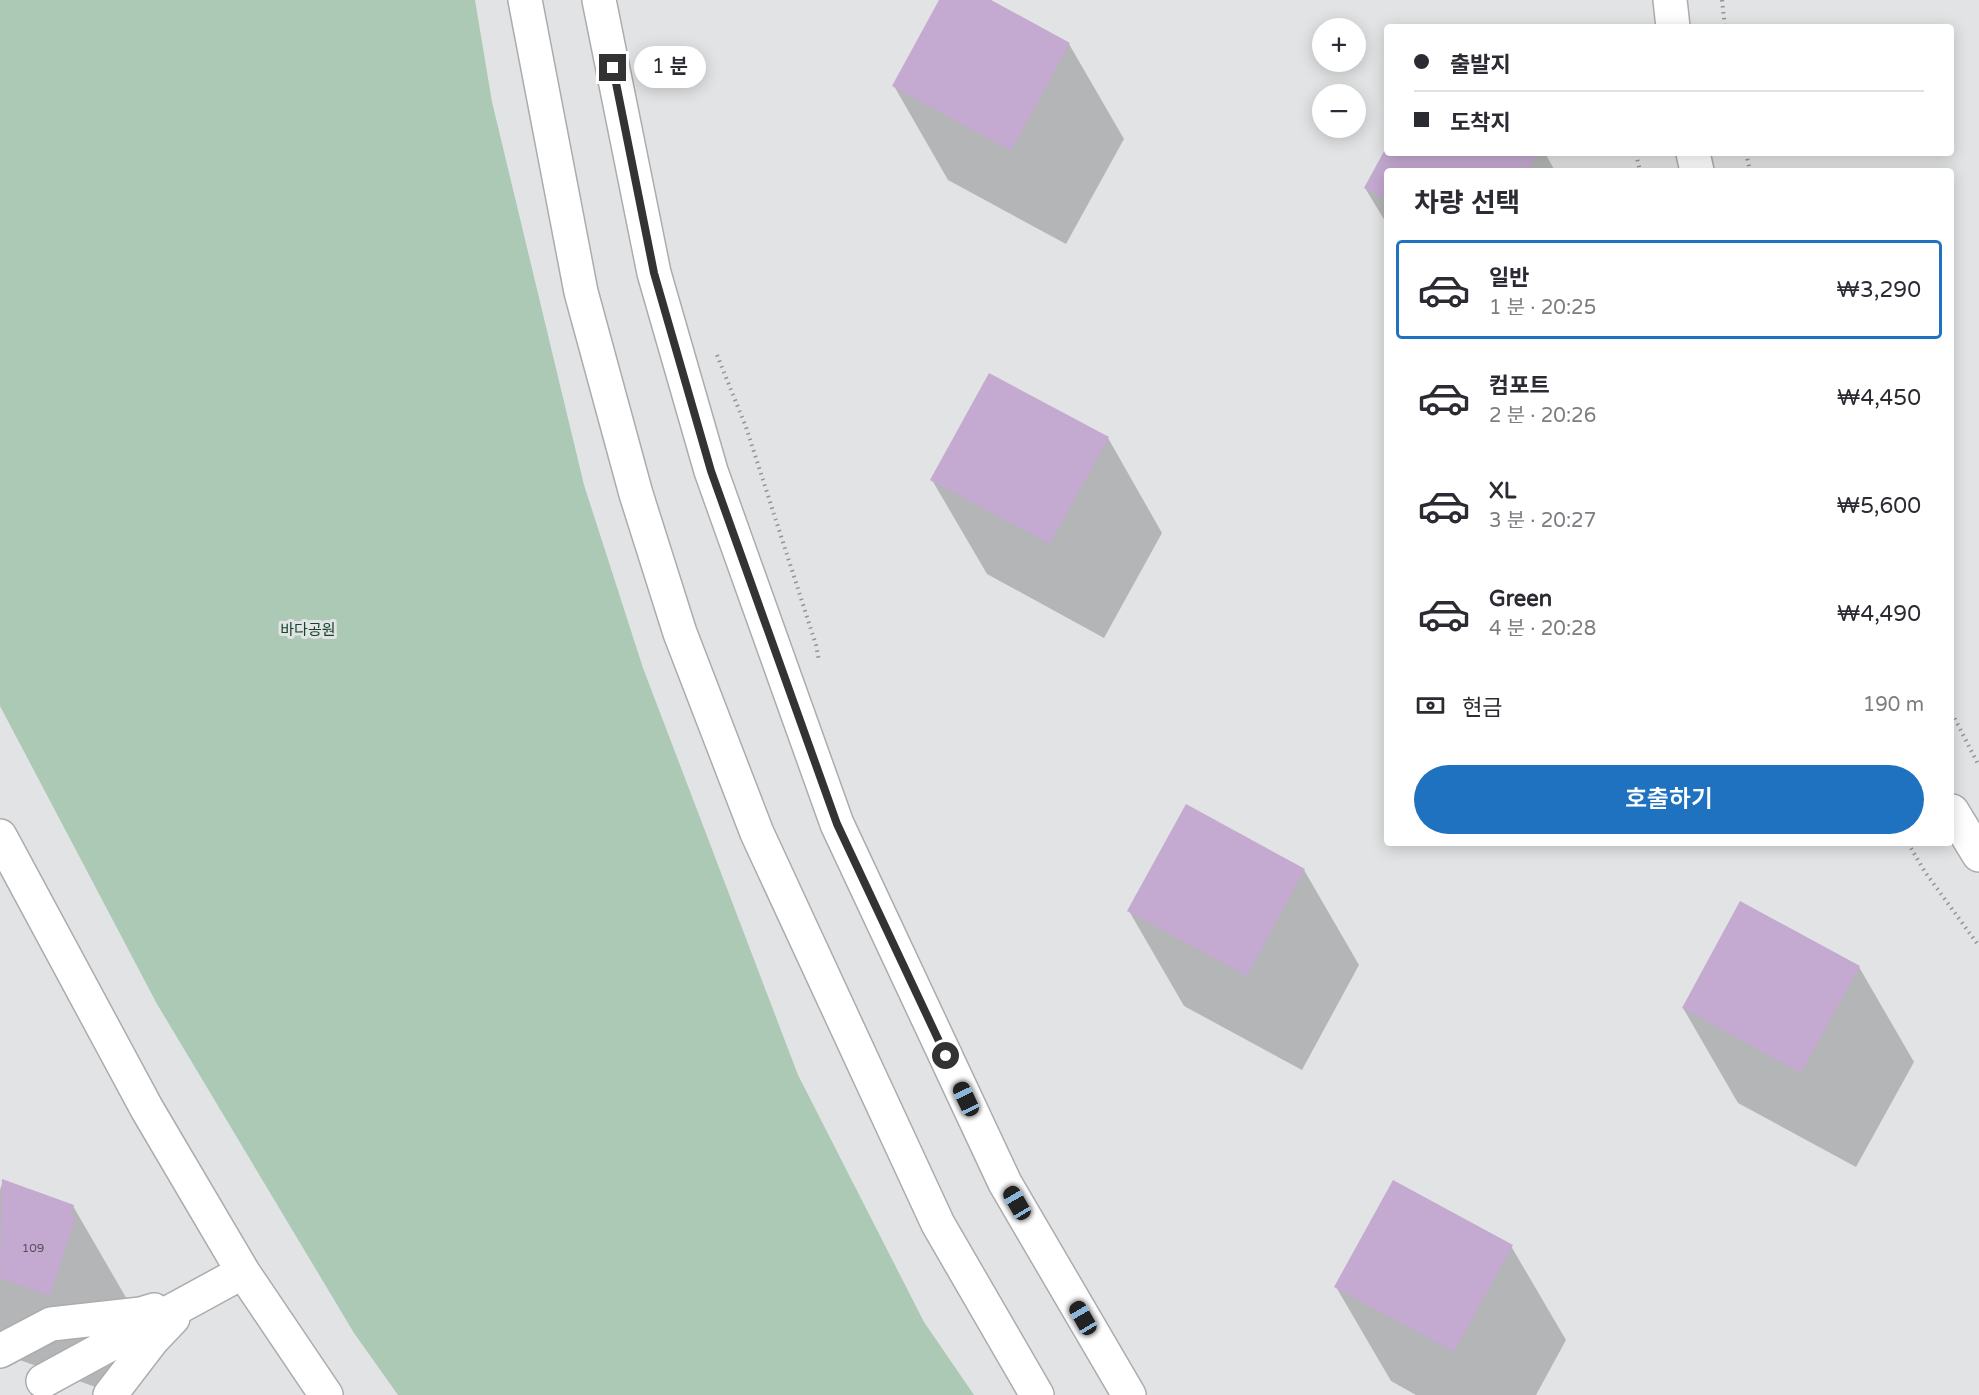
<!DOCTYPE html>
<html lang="ko">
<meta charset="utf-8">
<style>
body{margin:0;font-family:"Varela Round","Noto Sans KR",sans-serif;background:#f2f2f3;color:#2b2b33;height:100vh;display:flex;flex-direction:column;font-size:22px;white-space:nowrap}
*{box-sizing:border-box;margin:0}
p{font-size:20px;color:#7c7c81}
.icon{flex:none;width:33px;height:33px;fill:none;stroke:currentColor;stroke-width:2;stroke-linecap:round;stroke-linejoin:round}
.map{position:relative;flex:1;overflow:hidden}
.panel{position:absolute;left:1384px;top:168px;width:570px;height:678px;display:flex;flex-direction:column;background:#fff;border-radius:6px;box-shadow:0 3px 15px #0003}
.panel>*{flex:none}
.guide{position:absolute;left:1384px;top:24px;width:570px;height:132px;border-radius:6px;box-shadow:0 3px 15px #0003;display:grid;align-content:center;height:132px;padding:0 30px;background:#fff}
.controls{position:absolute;left:1312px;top:18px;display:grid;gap:12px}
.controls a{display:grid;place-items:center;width:54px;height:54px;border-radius:50%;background:#fff;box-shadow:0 3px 15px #0003;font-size:30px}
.end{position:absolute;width:27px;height:27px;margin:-14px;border:8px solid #333334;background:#fff;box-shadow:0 0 0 3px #fff}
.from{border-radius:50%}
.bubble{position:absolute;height:42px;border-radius:21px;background:#fff;box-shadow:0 3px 15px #0003;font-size:20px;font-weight:600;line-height:42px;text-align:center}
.car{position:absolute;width:18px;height:36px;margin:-18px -9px;border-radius:8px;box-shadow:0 0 4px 2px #0007;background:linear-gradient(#222 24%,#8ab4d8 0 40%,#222 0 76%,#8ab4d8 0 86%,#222 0)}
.guide b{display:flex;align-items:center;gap:21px;height:57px;font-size:22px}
.guide b+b{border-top:2px solid #e1e1e2}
.guide i{width:15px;height:15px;background:#2b2b33}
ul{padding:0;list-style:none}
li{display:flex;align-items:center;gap:18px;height:99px;margin:0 12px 9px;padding:0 18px;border:3px solid transparent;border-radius:6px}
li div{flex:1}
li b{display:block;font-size:22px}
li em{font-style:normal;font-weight:600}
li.active{border-color:#1e72c0}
li>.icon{width:54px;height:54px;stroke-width:1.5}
h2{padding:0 30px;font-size:27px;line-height:72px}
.pay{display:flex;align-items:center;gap:15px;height:66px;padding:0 30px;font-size:22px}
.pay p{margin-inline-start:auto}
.primary-button{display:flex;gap:12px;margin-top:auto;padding:12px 30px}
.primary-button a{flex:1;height:69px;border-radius:36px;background:#1e72c0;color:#fff;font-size:24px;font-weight:600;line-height:69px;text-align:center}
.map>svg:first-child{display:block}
</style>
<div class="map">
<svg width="1979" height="1395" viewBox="0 0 1979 1395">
<rect width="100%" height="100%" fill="#e2e3e4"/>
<path fill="#abc9b5" d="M0,0H475L492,102L584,485L643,668L798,1075L924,1322L974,1395H398L354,1333L157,1004L0,706Z"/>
<path fill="#0003" d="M940,0H987L1069,44L1124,139L1066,244L948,180L894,86Z
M1388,153H1545L1555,171H1388V226L1365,188Z
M1108,438L1162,533L1104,638L987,574L932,480Z
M1304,870L1359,965L1302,1070L1184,1006L1129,911Z
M1859,967L1914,1062L1856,1167L1738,1103L1683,1008Z
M3,1181L73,1206L128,1301L130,1314L104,1390L0,1353V1190Z
M1511,1246L1566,1340L1536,1395H1416L1391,1381L1336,1287Z"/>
<path fill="#c4a9d0" d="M939,0H991L1070,43L1011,151L892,86Z
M1388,144V153H1538L1528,171H1388V201L1364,188Z
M989,373L1109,437L1050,544L930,480Z
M1186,804L1305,869L1247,976L1127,911Z
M1740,901L1860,966L1801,1073L1682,1008Z
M2,1179L74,1205L70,1216L76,1218L50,1296L0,1278Z
M1393,1180L1513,1245L1454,1352L1334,1287Z"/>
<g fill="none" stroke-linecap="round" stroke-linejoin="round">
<g stroke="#acacae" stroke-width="36">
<path id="minor" d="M1670,0L1673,27
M1693,153L1697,171
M1952,811L1979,855
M0,836L147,1109L243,1272L326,1395
M0,1351L51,1324L141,1314L154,1310
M43,1381L243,1272
M110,1395L153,1339L173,1318"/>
</g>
<g stroke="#acacae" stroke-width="36">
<path id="major" d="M525,0L581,292L636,494L680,633L757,833L938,1224L1037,1395
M599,0L654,273L711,471L837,824L1005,1183L1129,1395"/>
</g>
<path stroke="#939495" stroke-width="4" stroke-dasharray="1.5 4.5" stroke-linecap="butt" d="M1722,0L1725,27
M1746,153L1750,171
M1636,154L1640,171
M717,355L746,427L816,645L819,661
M1952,713L1979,766
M1908,843L1925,872L1979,946"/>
<use href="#minor" stroke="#fff" stroke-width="33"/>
<use href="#major" stroke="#fff" stroke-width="33"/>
</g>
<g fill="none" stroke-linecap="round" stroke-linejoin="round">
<path stroke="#333334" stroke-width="8" d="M613,68L654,273L711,471L837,824L946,1056"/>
</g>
<g text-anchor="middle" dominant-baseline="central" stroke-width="6" stroke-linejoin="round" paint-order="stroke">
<g font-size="12" fill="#57505b">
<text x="33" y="1248">109</text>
</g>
<g font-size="15" fill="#11462b" stroke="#e2e3e4">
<text x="308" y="630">바다공원</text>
</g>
</g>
</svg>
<div class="controls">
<a>+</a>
<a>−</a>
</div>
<i class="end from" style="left:946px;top:1056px"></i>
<i class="end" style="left:613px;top:68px"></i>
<div class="bubble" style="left:634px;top:46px;width:72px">1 분</div>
<i class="car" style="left:966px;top:1099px;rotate:335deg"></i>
<i class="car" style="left:1017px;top:1203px;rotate:330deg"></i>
<i class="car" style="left:1083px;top:1318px;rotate:330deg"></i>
<div class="guide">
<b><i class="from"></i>출발지</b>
<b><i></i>도착지</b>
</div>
<section class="panel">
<h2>차량 선택</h2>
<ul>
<li class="active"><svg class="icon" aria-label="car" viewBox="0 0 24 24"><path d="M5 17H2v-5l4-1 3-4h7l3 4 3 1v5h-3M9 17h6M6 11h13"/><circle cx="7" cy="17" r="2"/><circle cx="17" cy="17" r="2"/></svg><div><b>일반</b><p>1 분 · 20:25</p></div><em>₩3,290</em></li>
<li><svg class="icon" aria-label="car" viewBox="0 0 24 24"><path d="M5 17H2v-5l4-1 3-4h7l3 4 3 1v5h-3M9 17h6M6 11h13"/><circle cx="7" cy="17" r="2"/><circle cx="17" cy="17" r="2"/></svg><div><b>컴포트</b><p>2 분 · 20:26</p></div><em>₩4,450</em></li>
<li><svg class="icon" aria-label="car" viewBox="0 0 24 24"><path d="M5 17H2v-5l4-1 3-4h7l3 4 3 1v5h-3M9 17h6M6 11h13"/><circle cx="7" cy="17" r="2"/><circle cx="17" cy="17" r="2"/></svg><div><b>XL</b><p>3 분 · 20:27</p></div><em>₩5,600</em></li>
<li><svg class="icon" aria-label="car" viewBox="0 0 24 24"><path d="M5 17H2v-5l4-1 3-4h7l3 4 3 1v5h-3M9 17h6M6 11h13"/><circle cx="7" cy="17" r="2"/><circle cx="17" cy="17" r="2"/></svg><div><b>Green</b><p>4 분 · 20:28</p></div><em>₩4,490</em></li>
</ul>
<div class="pay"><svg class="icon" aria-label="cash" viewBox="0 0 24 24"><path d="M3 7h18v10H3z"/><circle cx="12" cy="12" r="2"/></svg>현금<p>190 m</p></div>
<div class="primary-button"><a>호출하기</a></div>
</section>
</div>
